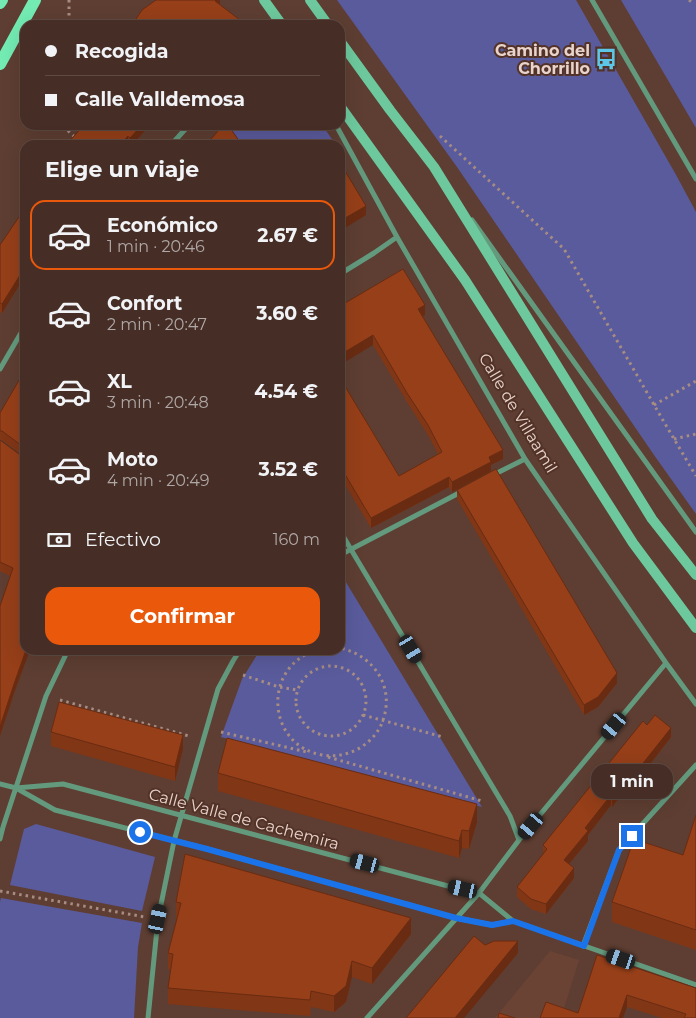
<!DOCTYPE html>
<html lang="es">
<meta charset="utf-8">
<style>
body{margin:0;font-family:Montserrat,sans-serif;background:#4d362e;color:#f1f3f6;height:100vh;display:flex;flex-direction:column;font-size:19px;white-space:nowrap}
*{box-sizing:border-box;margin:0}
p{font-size:16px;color:#b0a8a7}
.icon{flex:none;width:28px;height:28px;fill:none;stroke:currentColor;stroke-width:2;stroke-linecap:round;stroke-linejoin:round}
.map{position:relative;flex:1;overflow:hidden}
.details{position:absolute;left:20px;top:140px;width:325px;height:515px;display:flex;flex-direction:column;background:#462e26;border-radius:15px;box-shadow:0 5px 20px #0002,0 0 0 1px #5e4a43}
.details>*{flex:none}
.banner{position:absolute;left:20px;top:20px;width:325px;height:110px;border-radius:15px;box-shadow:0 5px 20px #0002,0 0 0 1px #5e4a43;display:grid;align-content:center;height:110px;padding:0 25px;background:#462e26}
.end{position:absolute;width:22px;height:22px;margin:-11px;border:6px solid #1a73e8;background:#fff;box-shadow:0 0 0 2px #fff}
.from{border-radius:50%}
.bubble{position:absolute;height:35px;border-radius:15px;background:#462e26;box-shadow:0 5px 20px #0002,0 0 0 1px #5e4a43;font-size:16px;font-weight:700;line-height:35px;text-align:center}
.car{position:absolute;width:15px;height:30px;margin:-15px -8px;border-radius:6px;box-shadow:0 0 4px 1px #0007;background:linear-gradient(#222 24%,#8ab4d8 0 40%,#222 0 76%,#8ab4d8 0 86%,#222 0)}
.banner b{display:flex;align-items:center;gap:18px;height:48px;font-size:19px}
.banner b+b{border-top:1px solid #5e4a43}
.banner i{width:12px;height:12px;background:#f1f3f6}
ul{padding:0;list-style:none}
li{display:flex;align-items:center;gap:15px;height:70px;margin:0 10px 8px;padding:0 15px;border:2px solid transparent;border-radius:15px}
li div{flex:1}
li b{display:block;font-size:19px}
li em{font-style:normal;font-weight:700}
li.on{border-color:#ea580c}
li>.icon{width:45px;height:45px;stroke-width:1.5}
h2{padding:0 25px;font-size:22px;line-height:60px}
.pay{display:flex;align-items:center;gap:12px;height:55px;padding:0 25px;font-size:19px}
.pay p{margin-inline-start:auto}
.button{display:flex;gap:10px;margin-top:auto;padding:10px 25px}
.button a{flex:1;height:58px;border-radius:15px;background:#ea580c;color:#fff;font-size:20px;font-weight:700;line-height:58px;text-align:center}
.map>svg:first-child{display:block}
</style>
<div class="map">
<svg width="696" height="1018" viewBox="0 0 696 1018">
<rect width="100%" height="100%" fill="#5e3e32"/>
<path fill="#6b4334" d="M550,951L579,960L564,1008L593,1018H495Z"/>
<path fill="#5a5b9c" d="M337,0H576L675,173L696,212V514L654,455L457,167Z
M621,0H696V128Z
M221,125H322L334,142L329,145H235Z
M341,574L482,807L221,737L242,679L260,650H340V576Z
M36,824L155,857L142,911L10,885L24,829Z
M1,898L142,923L138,947L134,1018H0V902Z"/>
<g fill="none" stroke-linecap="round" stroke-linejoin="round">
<path stroke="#a68c83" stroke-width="3" stroke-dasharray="2.5 4" stroke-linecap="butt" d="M69,0V25
M689,0L693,3
M66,125V129L76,138
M440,136L564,249L664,422L696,476
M654,405L696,381
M674,439L696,434
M317,650C262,666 266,745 322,755C334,757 345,755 356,750C368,744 379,733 383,720C395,686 373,655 340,648
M296 701a35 35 0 1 1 70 0a35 35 0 1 1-70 0Z
M243,675L279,687L297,690
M60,700L189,736
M363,715L443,737
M221,732L307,752
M328,757L482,801
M0,891L145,917"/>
<path stroke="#639a7e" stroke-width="5" d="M592,0L696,179
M336,125L397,237L525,459L666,663L696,704
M171,145L189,125
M472,220L696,532
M340,274L374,253L397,237
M0,369L25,326
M493,475L525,459
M340,531L510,816L519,840
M340,555L461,492
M0,784L16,788L55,810L207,849L456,918L492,925L513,921
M16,788L63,784L448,886L479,893L513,921L696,985
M0,839L3,827L46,696L68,650
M583,946L619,850L696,765
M148,1018L158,919L174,841L218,689L233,661L240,650
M367,1018L479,893L519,840L666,663"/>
<path stroke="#6dc89d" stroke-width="10" d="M264,0L282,25
M310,0L328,25
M340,41L390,110L434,167L652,519L696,575
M340,106L465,280L633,543L696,628"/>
<path stroke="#73ebb3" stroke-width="12" d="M0,3L2,0
M0,64L35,0"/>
</g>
<path fill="#813616" d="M84,125H150L132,145H66Z
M25,179V201L19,196V187Z
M0,245L24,277L2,313L0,312Z
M340,306L425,315L423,316L503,459L491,465L452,492L449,487L371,528L340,476V378L399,476L438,454L428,435L407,402L373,345Z
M25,370V457L2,440H0V413Z
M0,440L25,650H30L14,693L0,736L10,576L0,571Z
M457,490L617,683L598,707L584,715L457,499Z
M647,725L671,737L640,777L637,775L612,807L611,805L588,835V841L569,864L574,878L546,914L531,909L517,897V887L543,855V845Z
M51,732L183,749L175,781L51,746Z
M218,773L477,822L469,849L462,848L459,858L218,791Z
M696,815V950L612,922V902L683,855Z
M176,902L411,934L372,984L352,977L346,1002L334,1012L311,1007L310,1016L168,1004V988L171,970L168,969V953L177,919L176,918Z
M597,955L696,1018H662L627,1007L578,1013Z"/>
<path fill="#692c12" d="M216,0H220V5L215,10Z
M142,125H150L132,145H130V138Z
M128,136V145H120Z
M366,206V215L340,231V221Z
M25,267V276L2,313V304Z
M425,305V315L418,319V309Z
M373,335V345L340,365V355Z
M503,450V459L491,465V471L452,492V482L489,457Z
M449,477V487L371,528V518Z
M26,650H30L14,693L0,736V727L14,684Z
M617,673V683L598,707L584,715V705Z
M671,728V737L640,777V767Z
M183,735V749L175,781V767Z
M637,765V775L612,807V797Z
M611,795V805L588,835V841L564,870V860L585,828Z
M477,804V822L469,849V831Z
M462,830V848L459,858V841Z
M574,868V878L546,914V904Z
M411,918V934L372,984V968Z
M518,941V953L464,1018H455Z
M352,961V977L346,1002L334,1012V996Z
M627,995V1007L623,1018H619Z"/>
<path fill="#963f19" stroke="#692c12" d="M156,0H216L215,1L240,20L237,25H132L142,10Z
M84,125H142L130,138L128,136L120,145H66Z
M223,125H228L242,145H206Z
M345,171L366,206L340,221V174Z
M25,179V192L19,187Z
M25,208V267L2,304L0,303V245Z
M403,269L425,305L418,309L503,450L489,457L491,462L452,482L449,477L371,518L340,466V378L399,476L442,452L428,425L407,393L373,335L340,355V306Z
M25,370V448L2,431H0V413Z
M0,440L23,457H25V650H26L14,684L0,727V606L13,568L0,562Z
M496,469L617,673L598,697L584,705L457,490Z
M59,702L183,735L175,767L51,732Z
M655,715L671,728L640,767L637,765L612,797L611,795L585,828L588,831L564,860L574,868L546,904L531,899L517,887L547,849L543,845L643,721L647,725Z
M227,738L477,804L469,831L462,830L459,841L218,773Z
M696,815V930L612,902L634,839L683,855Z
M185,854L411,918L372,968L352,961L346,986L334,996L311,991L310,1000L168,988L173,954L168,953L181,903L176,902Z
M474,936L485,945L494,941H518L455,1018H406Z
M597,955L696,988V1018H684L686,1014L627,995L619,1018H540L546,1002L578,1013Z
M499,1013L515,1018H498Z"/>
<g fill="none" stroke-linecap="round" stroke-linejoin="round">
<path stroke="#1a73e8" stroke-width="6" d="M140,832L207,849L456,918L492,925L513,921L584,946L619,850L632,836"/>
</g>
<defs>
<g id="bus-bare" transform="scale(1.725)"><path d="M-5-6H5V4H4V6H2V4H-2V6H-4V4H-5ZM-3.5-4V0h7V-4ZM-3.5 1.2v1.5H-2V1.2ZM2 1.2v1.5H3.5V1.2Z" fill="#5dc7e8" stroke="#533327" stroke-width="2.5" paint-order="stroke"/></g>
</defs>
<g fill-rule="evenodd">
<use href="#bus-bare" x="606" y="59"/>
</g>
<g text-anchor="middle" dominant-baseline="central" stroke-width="4" stroke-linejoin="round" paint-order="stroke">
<g font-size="16" font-weight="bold" fill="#e8d4cd" stroke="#533327" text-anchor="end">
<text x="590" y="50">Camino del<tspan x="590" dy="18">Chorrillo</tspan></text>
</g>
<g font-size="16" fill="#e8d4cd" stroke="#533327">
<text transform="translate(518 413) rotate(59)">Calle de Villaamil</text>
<text transform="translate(244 819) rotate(15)">Calle Valle de Cachemira</text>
</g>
</g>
</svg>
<i class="end from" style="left:140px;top:832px"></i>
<i class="end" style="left:632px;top:836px"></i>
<div class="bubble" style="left:591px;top:764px;width:82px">1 min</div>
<i class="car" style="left:411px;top:649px;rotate:149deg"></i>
<i class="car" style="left:614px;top:726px;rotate:220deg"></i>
<i class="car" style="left:531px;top:826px;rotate:220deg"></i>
<i class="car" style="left:365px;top:863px;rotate:285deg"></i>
<i class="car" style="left:463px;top:889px;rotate:283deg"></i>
<i class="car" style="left:158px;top:919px;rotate:12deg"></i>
<i class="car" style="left:621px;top:959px;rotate:289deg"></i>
<div class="banner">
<b><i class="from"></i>Recogida</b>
<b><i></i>Calle Valldemosa</b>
</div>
<section class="details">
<h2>Elige un viaje</h2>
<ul>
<li class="on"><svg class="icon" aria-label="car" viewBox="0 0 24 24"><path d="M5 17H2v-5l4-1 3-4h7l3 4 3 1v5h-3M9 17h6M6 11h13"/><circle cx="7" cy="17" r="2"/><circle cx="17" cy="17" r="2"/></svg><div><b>Económico</b><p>1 min · 20:46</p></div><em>2.67 €</em></li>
<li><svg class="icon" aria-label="car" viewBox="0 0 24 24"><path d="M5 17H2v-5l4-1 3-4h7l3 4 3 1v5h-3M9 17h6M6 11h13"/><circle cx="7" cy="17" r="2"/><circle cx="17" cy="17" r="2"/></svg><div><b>Confort</b><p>2 min · 20:47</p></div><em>3.60 €</em></li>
<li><svg class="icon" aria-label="car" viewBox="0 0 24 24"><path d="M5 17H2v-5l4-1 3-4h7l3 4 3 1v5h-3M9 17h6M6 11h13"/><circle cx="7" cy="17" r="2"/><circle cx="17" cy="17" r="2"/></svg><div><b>XL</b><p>3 min · 20:48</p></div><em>4.54 €</em></li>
<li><svg class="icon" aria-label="car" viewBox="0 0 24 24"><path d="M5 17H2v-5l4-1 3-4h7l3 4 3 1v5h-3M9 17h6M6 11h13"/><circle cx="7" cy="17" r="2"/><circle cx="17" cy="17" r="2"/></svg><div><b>Moto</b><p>4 min · 20:49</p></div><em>3.52 €</em></li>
</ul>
<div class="pay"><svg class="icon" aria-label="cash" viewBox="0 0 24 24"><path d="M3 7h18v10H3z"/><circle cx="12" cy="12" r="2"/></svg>Efectivo<p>160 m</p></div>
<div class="button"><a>Confirmar</a></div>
</section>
</div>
